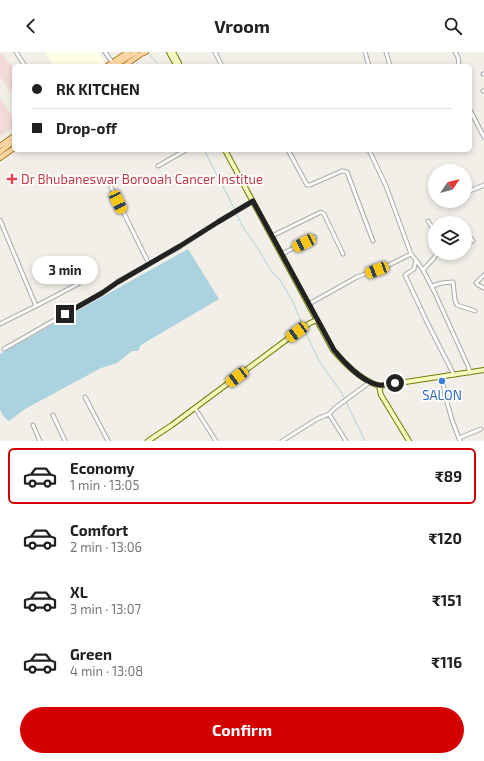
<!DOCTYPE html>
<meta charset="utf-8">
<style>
body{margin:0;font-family:"Exo 2",sans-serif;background:#f6f6f6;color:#202124;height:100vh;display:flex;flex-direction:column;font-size:15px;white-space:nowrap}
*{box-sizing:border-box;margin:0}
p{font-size:13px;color:#757577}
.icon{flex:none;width:22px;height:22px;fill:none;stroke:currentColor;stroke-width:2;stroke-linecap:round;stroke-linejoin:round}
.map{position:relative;height:389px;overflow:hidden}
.drawer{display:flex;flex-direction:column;background:#fff;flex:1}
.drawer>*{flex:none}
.banner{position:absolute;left:12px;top:12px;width:460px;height:88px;border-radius:6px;box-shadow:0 2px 6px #0003;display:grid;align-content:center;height:88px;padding:0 20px;background:#fff}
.needle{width:26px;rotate:55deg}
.fabs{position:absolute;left:428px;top:112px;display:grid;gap:8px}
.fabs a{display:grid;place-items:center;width:44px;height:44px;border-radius:50%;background:#fff;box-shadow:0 2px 6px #0003;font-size:20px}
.end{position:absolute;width:18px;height:18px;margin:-9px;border:5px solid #222;background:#fff;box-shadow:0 0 0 2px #fff}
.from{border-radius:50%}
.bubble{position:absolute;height:28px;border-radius:14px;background:#fff;box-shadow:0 2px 6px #0003;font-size:13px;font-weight:700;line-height:28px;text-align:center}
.car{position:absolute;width:12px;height:24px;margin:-12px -6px;border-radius:5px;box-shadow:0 0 3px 1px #0007;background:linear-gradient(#f5c518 24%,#345 0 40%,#f5c518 0 76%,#345 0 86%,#f5c518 0)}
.banner b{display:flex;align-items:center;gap:14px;height:38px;font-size:15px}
.banner b+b{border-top:1px solid #e0e0e0}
.banner i{width:10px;height:10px;background:#202124}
ul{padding:7px 0 0;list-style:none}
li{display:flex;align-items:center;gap:12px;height:56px;margin:0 8px 6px;padding:0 12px;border:2px solid transparent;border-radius:6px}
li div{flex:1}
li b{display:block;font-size:15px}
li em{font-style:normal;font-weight:700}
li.current{border-color:#d40000}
li>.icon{width:36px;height:36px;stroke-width:1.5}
.cta{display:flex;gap:8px;margin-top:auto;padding:8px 20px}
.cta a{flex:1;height:46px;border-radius:24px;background:#d40000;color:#fff;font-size:16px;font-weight:700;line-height:46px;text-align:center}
header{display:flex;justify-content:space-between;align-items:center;height:52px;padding:0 20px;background:#fff;font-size:18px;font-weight:700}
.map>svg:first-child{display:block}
</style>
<header><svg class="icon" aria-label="back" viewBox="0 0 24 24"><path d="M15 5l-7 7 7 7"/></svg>Vroom<svg class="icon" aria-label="search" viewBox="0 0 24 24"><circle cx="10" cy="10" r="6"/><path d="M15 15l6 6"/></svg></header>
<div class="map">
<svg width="484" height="389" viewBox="0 0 484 389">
<rect width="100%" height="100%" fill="#f2efe9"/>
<path fill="#f2dad9" d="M2,2L14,17V45L0,25V3Z
M2,48L14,68V75L0,84V49Z"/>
<path fill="#ffffe5" d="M44,0H98L105,11L101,14H54Z"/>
<path fill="#aad3df" d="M188,197L219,247L141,293L138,299H132L117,311L101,316L25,357L9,369L4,365L0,358V302Z"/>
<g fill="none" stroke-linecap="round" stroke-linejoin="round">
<path stroke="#aad3df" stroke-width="1" d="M148,1L160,14
M204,98L235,158
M236,161L244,177L255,192L272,220L280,228L294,252L303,275
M304,278L321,312L341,340L345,347
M346,350L365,389"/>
<g stroke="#a9a9a9" stroke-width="5">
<path id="street" d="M16,0L25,14
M105,0L112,10
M215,0L222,14
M365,0L369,14
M386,0L390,14
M455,0L458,5L459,14
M483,22H484
M483,39H484
M470,58L484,85
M288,98L307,133H310L342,119L347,120L373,189
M369,98L386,134L411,202L416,208L414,217L405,223L426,268L454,323
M158,114L186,98
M111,135L149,212
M465,141L484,133
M0,168L36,254L78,232L73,219
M428,169L435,180
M465,179L473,189
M272,184L321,160L324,162L343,202
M282,202L315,185
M416,208L423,218L434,239L468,314L470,321
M423,218L434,206L437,201
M484,223L476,231L478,233L484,236
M432,234L442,231L453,230L455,248L457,253L475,259
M309,252L357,225L387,214L411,202
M0,272L36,254
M4,297L102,241L117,230L181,194L218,170L253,149
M442,325L445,343L452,368L460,389
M85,345L108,389
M195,356L216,389
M53,363L65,389
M33,373L40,389
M459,386L481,377
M282,389L317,367L329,362
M346,389L329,362L335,356L370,330"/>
</g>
<g stroke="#707d05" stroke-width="6">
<path id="secondary" d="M169,0L175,11L177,14
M173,0L179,11L178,14
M225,98L333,298C346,313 360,327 379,334L484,318
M379,334L381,343L409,389
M148,389L172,373L297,280L310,271L317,268"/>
</g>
<g stroke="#a06b00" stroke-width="6">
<path id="primary" d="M107,14L128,0
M114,14L136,0
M124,14L141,2L146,0
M0,94L14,84
M0,100L14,89
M0,106L14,96"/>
</g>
<use href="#street" stroke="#fff" stroke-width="3"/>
<use href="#secondary" stroke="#f7fabf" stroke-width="4"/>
<use href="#primary" stroke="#fcd6a4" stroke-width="4.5"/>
</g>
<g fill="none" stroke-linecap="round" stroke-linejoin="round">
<path stroke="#222" stroke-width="5" d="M65,262L102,241L118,230L180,194L218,170L253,149L334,298C343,309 363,331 379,333C383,334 390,332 395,331"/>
</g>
<path fill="#e0444e" stroke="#fff" stroke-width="1.5" d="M10 121h4v4h4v4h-4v4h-4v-4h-4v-4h4z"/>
<circle fill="#3f7fe0" stroke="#fff" stroke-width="1.5" cx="442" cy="329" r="4"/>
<g text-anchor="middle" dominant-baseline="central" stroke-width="3.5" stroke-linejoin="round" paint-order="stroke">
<g font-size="13" fill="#be3a42" stroke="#fff" text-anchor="start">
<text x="21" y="127">Dr Bhubaneswar Borooah Cancer Institue</text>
</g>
<g font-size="13" fill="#366cbe" stroke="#fff">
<text x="442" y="343">SALON</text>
</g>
</g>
</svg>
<div class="fabs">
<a><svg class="needle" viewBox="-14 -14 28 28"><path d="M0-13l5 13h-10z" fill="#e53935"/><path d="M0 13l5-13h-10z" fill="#757577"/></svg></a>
<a><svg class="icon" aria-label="layers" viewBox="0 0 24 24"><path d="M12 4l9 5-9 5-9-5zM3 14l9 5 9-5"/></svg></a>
</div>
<i class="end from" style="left:395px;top:331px"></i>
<i class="end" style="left:65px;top:262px"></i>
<div class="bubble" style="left:32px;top:204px;width:66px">3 min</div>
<i class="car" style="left:118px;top:150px;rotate:155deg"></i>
<i class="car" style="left:304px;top:191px;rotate:243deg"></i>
<i class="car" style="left:377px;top:218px;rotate:249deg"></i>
<i class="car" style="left:297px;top:280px;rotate:233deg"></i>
<i class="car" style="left:237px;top:325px;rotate:233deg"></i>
<div class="banner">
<b><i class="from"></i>RK KITCHEN</b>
<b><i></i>Drop-off</b>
</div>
</div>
<section class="drawer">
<ul>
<li class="current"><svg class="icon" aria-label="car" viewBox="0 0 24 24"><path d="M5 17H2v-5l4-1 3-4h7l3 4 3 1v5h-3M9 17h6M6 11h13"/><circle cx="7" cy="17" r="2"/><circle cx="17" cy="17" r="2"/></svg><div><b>Economy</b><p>1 min · 13:05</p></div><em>₹89</em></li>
<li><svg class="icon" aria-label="car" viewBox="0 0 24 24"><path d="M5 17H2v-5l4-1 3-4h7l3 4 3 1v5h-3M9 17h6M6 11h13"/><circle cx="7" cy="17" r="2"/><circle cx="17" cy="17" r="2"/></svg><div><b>Comfort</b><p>2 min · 13:06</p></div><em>₹120</em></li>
<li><svg class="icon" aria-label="car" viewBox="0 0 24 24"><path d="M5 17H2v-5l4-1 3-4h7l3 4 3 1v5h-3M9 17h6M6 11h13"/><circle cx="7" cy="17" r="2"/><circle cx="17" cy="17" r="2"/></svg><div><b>XL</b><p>3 min · 13:07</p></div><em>₹151</em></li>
<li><svg class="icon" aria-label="car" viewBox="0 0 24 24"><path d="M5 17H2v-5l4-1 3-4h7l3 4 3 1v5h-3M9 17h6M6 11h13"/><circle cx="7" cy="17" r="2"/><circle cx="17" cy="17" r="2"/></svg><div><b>Green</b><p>4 min · 13:08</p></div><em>₹116</em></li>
</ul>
<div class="cta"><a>Confirm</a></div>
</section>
